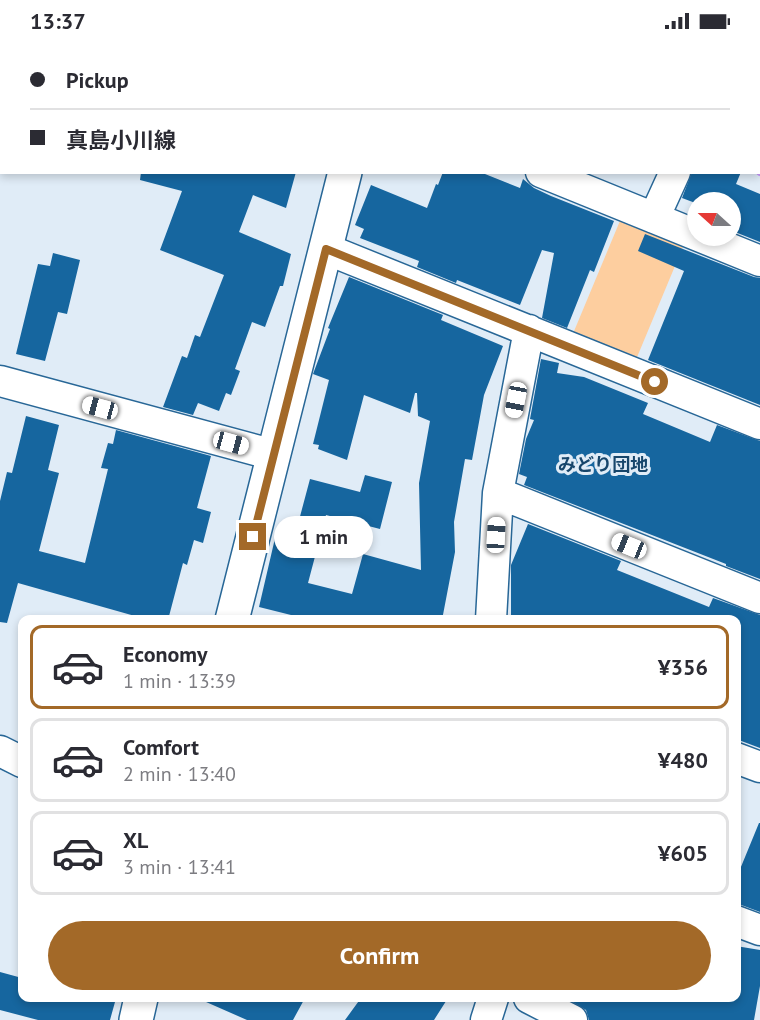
<!DOCTYPE html>
<meta charset="utf-8">
<style>
body{margin:0;font-family:"PT Sans","Noto Sans JP",sans-serif;background:#f7f7f7;color:#2b2b33;height:100vh;display:flex;flex-direction:column;font-size:22px;white-space:nowrap}
*{box-sizing:border-box;margin:0}
p{font-size:20px;color:#7c7c81}
.icon{flex:none;width:33px;height:33px;fill:none;stroke:currentColor;stroke-width:2;stroke-linecap:round;stroke-linejoin:round}
.map{position:relative;flex:1;overflow:hidden}
.side{position:absolute;left:18px;top:573px;width:723px;height:387px;display:flex;flex-direction:column;background:#fff;border-radius:12px;box-shadow:0 3px 9px #0003}
.side>*{flex:none}
.guide{position:absolute;left:0px;top:0px;width:760px;height:132px;box-shadow:0 3px 9px #0003;display:grid;align-content:center;height:132px;padding:0 30px;background:#fff}
.needle{width:39px;rotate:291deg}
.fabs{position:absolute;left:687px;top:150px;display:grid;gap:12px}
.fabs a{display:grid;place-items:center;width:54px;height:54px;border-radius:50%;background:#fff;box-shadow:0 3px 9px #0003;font-size:30px}
.end{position:absolute;width:27px;height:27px;margin:-14px;border:8px solid #a36928;background:#fff;box-shadow:0 0 0 3px #fff}
.from{border-radius:50%}
.bubble{position:absolute;height:42px;border-radius:21px;background:#fff;box-shadow:0 3px 9px #0003;font-size:20px;font-weight:800;line-height:42px;text-align:center}
.car{position:absolute;width:18px;height:36px;margin:-18px -9px;border-radius:8px;box-shadow:0 0 4px 2px #0007;background:linear-gradient(#fff 24%,#345 0 40%,#fff 0 76%,#345 0 86%,#fff 0)}
.guide b{display:flex;align-items:center;gap:21px;height:57px;font-size:22px}
.guide b+b{border-top:2px solid #e1e1e2}
.guide i{width:15px;height:15px;background:#2b2b33}
ul{padding:10px 0 0;list-style:none}
li{display:flex;align-items:center;gap:18px;height:84px;margin:0 12px 9px;padding:0 18px;border:3px solid #e1e1e2;border-radius:12px}
li div{flex:1}
li b{display:block;font-size:22px}
li em{font-style:normal;font-weight:800}
li.active{border-color:#a36928}
li>.icon{width:54px;height:54px;stroke-width:1.5}
.action{display:flex;gap:12px;margin-top:auto;padding:12px 30px}
.action a{flex:1;height:69px;border-radius:36px;background:#a36928;color:#fff;font-size:24px;font-weight:800;line-height:69px;text-align:center}
.status{display:flex;justify-content:space-between;align-items:center;height:42px;padding:0 30px;background:#fff;direction:ltr}
.status svg{height:16px;fill:currentColor}
.map>svg:first-child{display:block}
</style>
<div class="status"><b>13:37</b><svg viewBox="0 0 49 12"><path d="M0 12V9h3v3zM5 12V6h3v6zM10 12V3h3v9zM15 12V0h3v12zM26 1h20v11H26zM47 4h2v5h-2z"/></svg></div>
<div class="map">
<svg width="760" height="978" viewBox="0 0 760 978">
<rect width="100%" height="100%" fill="#e0ecf7"/>
<path fill="#fdce9f" d="M622,174L685,200L635,320L572,294Z"/>
<g fill="none" stroke-linecap="round" stroke-linejoin="round">
<path stroke="#c394f6" stroke-width="8" d="M759,129L760,130"/>
</g>
<path fill="#16669f" d="M141,130H296L286,166L253,153L239,190L291,212L283,244H280L265,285L252,280L235,327L240,329L231,353L226,351L219,369L198,361L193,373L163,365L182,314L187,316L195,293L200,295L224,233L160,208L182,149L140,138Z
M443,130H480L520,146L523,137L534,146L551,154L614,179L594,230L590,228L567,286L542,276L554,211L542,208L520,263L457,238L456,241L417,225L419,219L360,196L364,187L355,183L371,143L427,166L436,142L438,143Z
M692,130H741L736,142L760,152V200L730,188V160H698V162L682,156Z
M645,192L754,235L760,236V363L648,318L684,229L638,209Z
M53,211L80,218L67,272L58,270L45,319L16,312L38,222L50,224Z
M349,235L443,273L441,278L503,304L484,353L472,418L465,417L454,480L455,510L442,578H294L295,574L259,565L276,492L294,497L310,437L360,450L365,433L392,440L380,487L326,473L308,541L352,552L363,512L421,528L419,441L430,379L418,374L417,351H415L410,371L364,353L347,418L318,407L319,403L313,402L329,338L313,332L330,287L328,286Z
M541,317L559,321L557,331L584,335L648,361L643,372L710,400L717,383L760,399V537L726,524V522L524,443L527,435L519,432L526,397L534,378L530,377Z
M26,374L59,383L48,428L59,431L39,509L85,521L108,427L101,426L108,401L113,402L116,388L211,414L197,466L211,470L203,501L194,498L187,523L183,521L168,578H149L18,541L7,581L0,580V459L7,430L12,431Z
M528,482L621,519L617,528L709,565L713,556L760,573V706L736,697V578H511V523Z
M759,781H760V870L736,861V837Z
M736,904L760,908V944L754,978H589L586,968L566,956H736Z
M0,930L22,936V956H97L115,960L110,978H38L0,968Z
M197,956H305L293,978H247Z
M361,956H448L434,978H345Z"/>
<g fill="none" stroke-linecap="round" stroke-linejoin="round">
<g stroke="#286797" stroke-width="33">
<path id="minor" d="M734,2L735,0
M759,41L760,42
M541,130L760,219
M654,176L675,130
M326,207L760,382
M0,339L274,413
M498,451L760,556
M491,578L498,451L529,288
M0,709L22,720
M736,716L760,725
M736,879L760,888
M529,956L572,978
M486,978L493,956"/>
</g>
<g stroke="#286797" stroke-width="36">
<path id="tertiary" d="M379,2V0
M232,578L345,130
M136,978L141,956"/>
</g>
<use href="#minor" stroke="#fff" stroke-width="30"/>
<use href="#tertiary" stroke="#fff" stroke-width="33"/>
</g>
<g fill="none" stroke-linecap="round" stroke-linejoin="round">
<path stroke="#a36928" stroke-width="8" d="M253,495L326,207L655,340"/>
</g>
<g text-anchor="middle" dominant-baseline="central" stroke-width="6" stroke-linejoin="round" paint-order="stroke">
<g font-size="18" font-weight="bold" fill="#17466b" stroke="#e0ecf7">
<text x="603" y="422">みどり団地</text>
</g>
</g>
</svg>
<div class="fabs">
<a><svg class="needle" viewBox="-14 -14 28 28"><path d="M0-13l5 13h-10z" fill="#e53935"/><path d="M0 13l5-13h-10z" fill="#7c7c81"/></svg></a>
</div>
<i class="end from" style="left:655px;top:340px"></i>
<i class="end" style="left:253px;top:495px"></i>
<div class="bubble" style="left:274px;top:474px;width:99px">1 min</div>
<i class="car" style="left:516px;top:358px;rotate:191deg"></i>
<i class="car" style="left:100px;top:366px;rotate:285deg"></i>
<i class="car" style="left:231px;top:401px;rotate:105deg"></i>
<i class="car" style="left:496px;top:493px;rotate:3deg"></i>
<i class="car" style="left:629px;top:504px;rotate:292deg"></i>
<div class="guide">
<b><i class="from"></i>Pickup</b>
<b><i></i>真島小川線</b>
</div>
<section class="side">
<ul>
<li class="active"><svg class="icon" aria-label="car" viewBox="0 0 24 24"><path d="M5 17H2v-5l4-1 3-4h7l3 4 3 1v5h-3M9 17h6M6 11h13"/><circle cx="7" cy="17" r="2"/><circle cx="17" cy="17" r="2"/></svg><div><b>Economy</b><p>1 min · 13:39</p></div><em>¥356</em></li>
<li><svg class="icon" aria-label="car" viewBox="0 0 24 24"><path d="M5 17H2v-5l4-1 3-4h7l3 4 3 1v5h-3M9 17h6M6 11h13"/><circle cx="7" cy="17" r="2"/><circle cx="17" cy="17" r="2"/></svg><div><b>Comfort</b><p>2 min · 13:40</p></div><em>¥480</em></li>
<li><svg class="icon" aria-label="car" viewBox="0 0 24 24"><path d="M5 17H2v-5l4-1 3-4h7l3 4 3 1v5h-3M9 17h6M6 11h13"/><circle cx="7" cy="17" r="2"/><circle cx="17" cy="17" r="2"/></svg><div><b>XL</b><p>3 min · 13:41</p></div><em>¥605</em></li>
</ul>
<div class="action"><a>Confirm</a></div>
</section>
</div>
